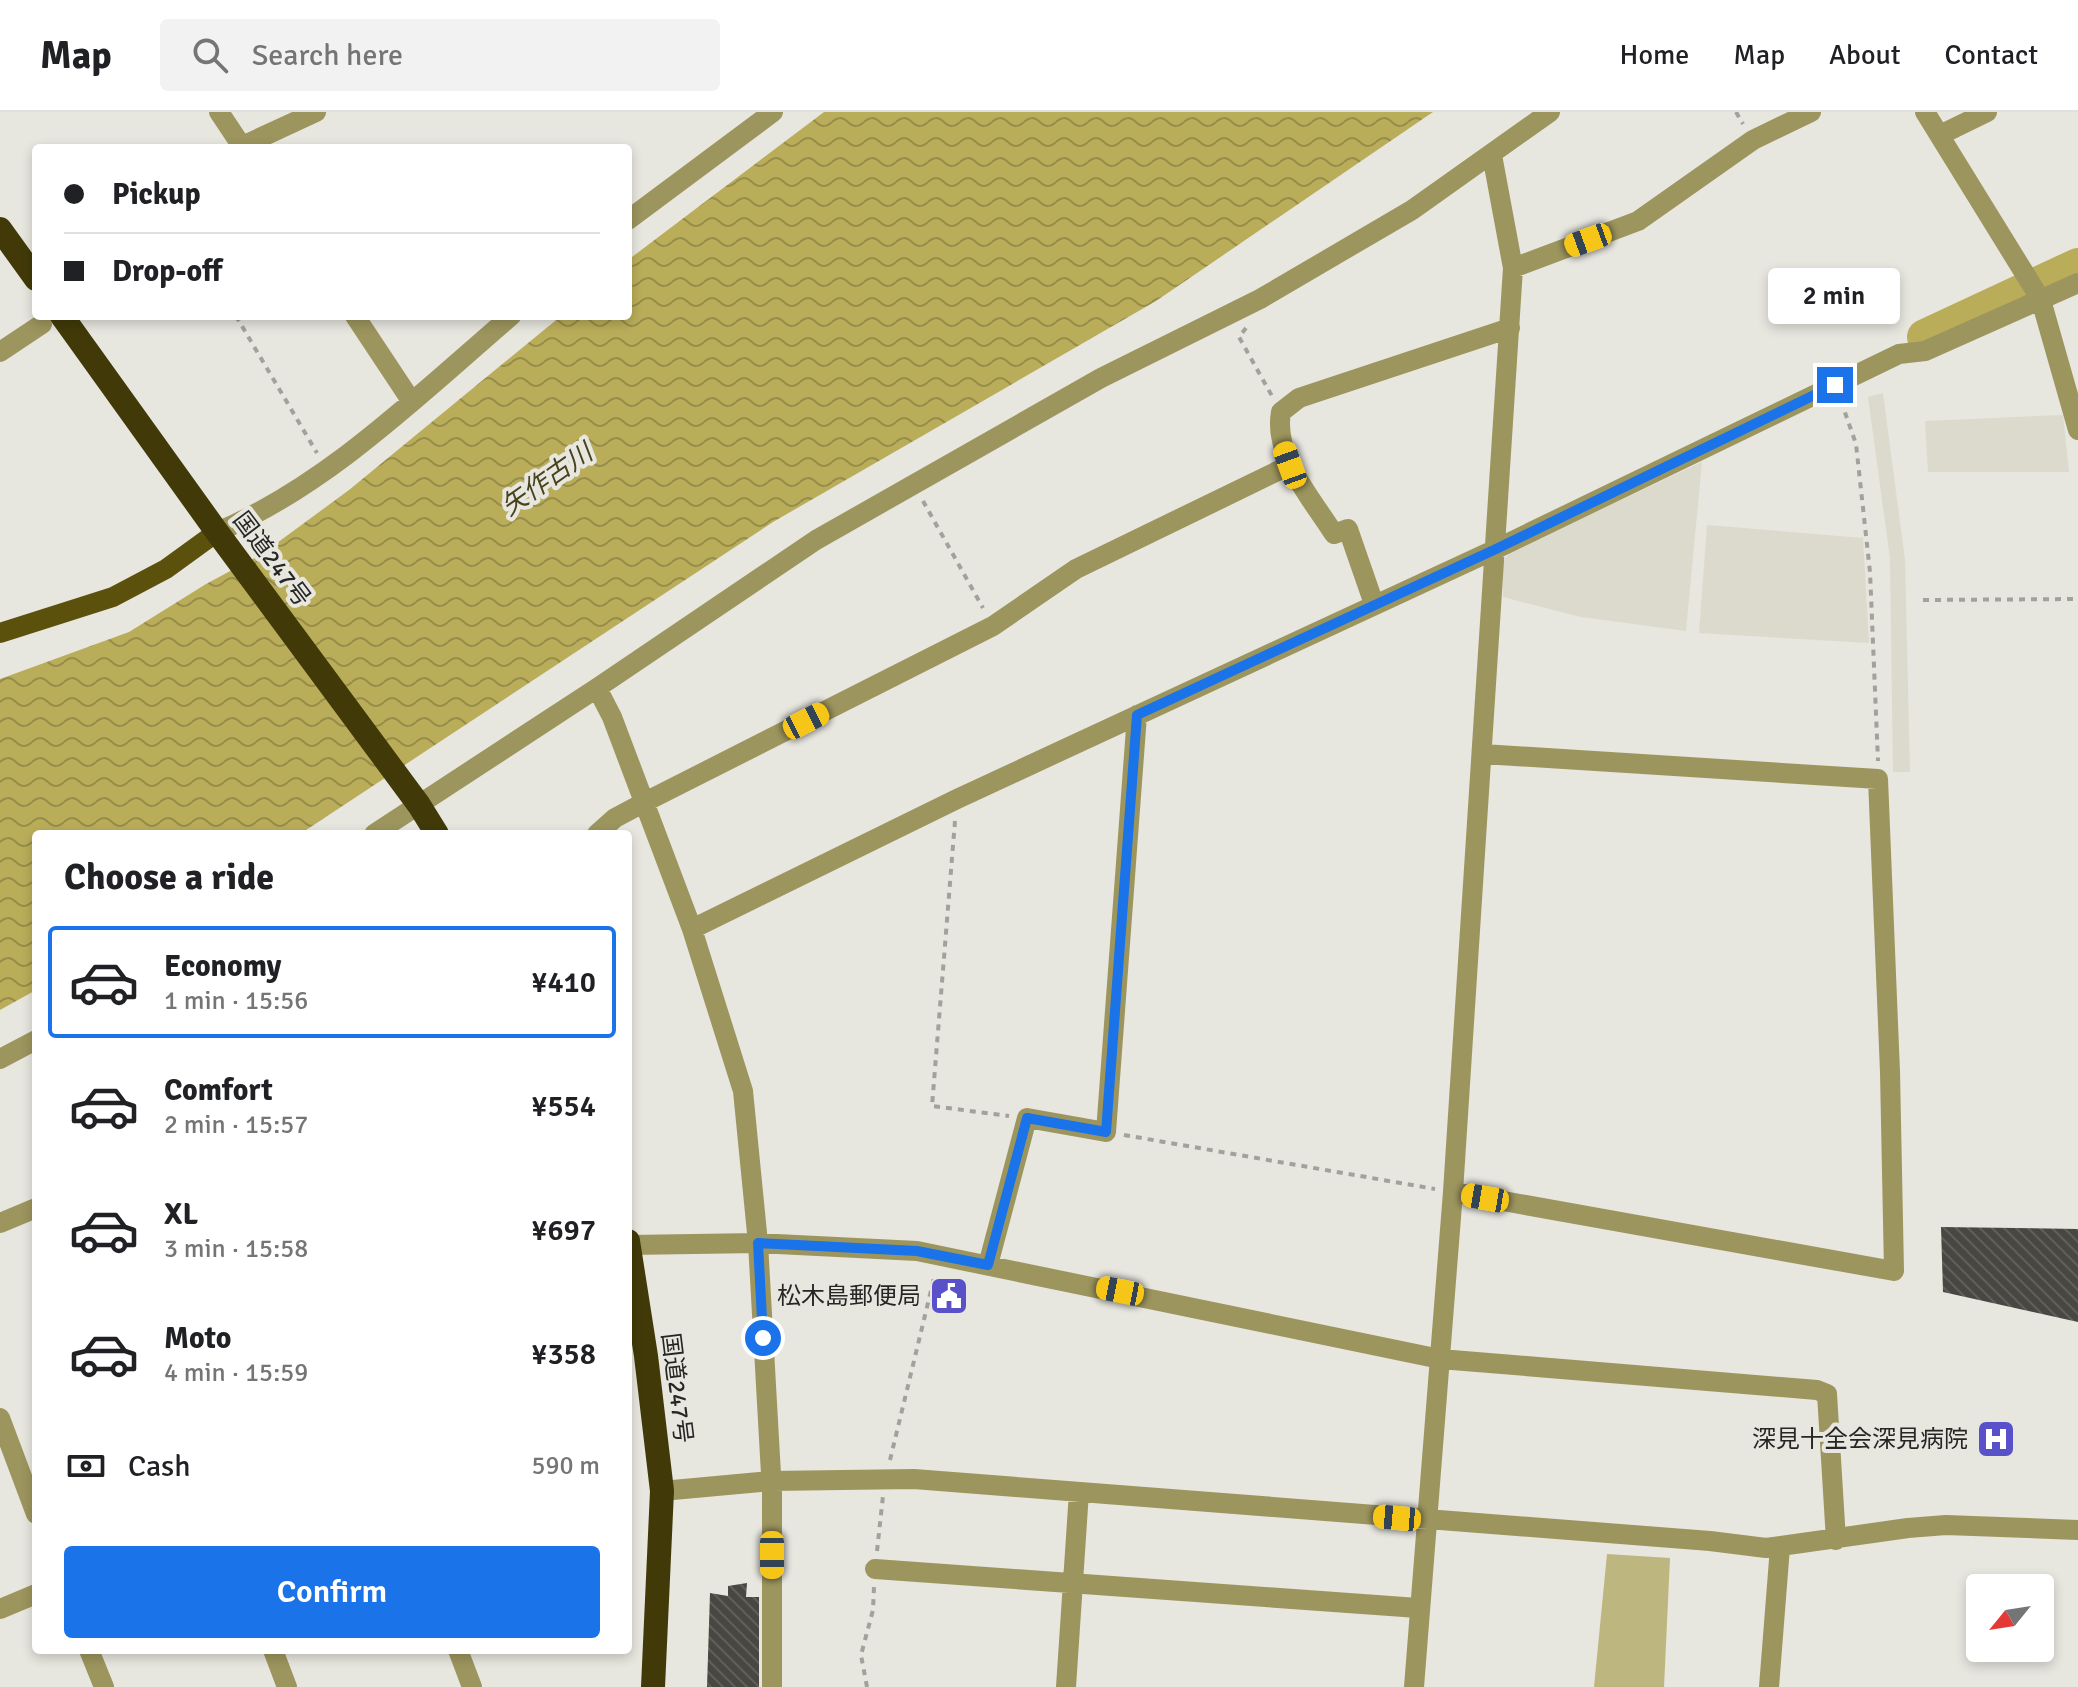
<!DOCTYPE html>
<meta charset="utf-8">
<style>
body{margin:0;font-family:Signika,"Noto Sans JP",sans-serif;background:#f2f2f2;color:#202124;height:100vh;display:flex;flex-direction:column;font-size:30px;white-space:nowrap}
*{box-sizing:border-box;margin:0}
p{font-size:26px;color:#757577}
.icon{flex:none;width:44px;height:44px;fill:none;stroke:currentColor;stroke-width:2;stroke-linecap:round;stroke-linejoin:round}
.map{position:relative;flex:1;overflow:hidden}
.drawer{position:absolute;left:32px;top:718px;width:600px;height:824px;display:flex;flex-direction:column;background:#fff;border-radius:8px;box-shadow:0 4px 12px #0003}
.drawer>*{flex:none}
.banner{position:absolute;left:32px;top:32px;width:600px;height:176px;border-radius:8px;box-shadow:0 4px 12px #0003;display:grid;align-content:center;height:176px;padding:0 32px;background:#fff}
.needle{width:52px;rotate:240deg}
.controls{position:absolute;left:1966px;top:1462px;display:grid;gap:16px}
.controls a{display:grid;place-items:center;width:88px;height:88px;border-radius:8px;background:#fff;box-shadow:0 4px 12px #0003;font-size:40px}
.end{position:absolute;width:36px;height:36px;margin:-18px;border:10px solid #1a73e8;background:#fff;box-shadow:0 0 0 4px #fff}
.from{border-radius:50%}
.bubble{position:absolute;height:56px;border-radius:8px;background:#fff;box-shadow:0 4px 12px #0003;font-size:26px;font-weight:600;line-height:56px;text-align:center}
.car{position:absolute;width:24px;height:48px;margin:-24px -12px;border-radius:10px;box-shadow:0 0 6px 2px #0007;background:linear-gradient(#f5c518 24%,#345 0 40%,#f5c518 0 76%,#345 0 86%,#f5c518 0)}
.banner b{display:flex;align-items:center;gap:28px;height:76px;font-size:30px}
.banner b+b{border-top:2px solid #e0e0e0}
.banner i{width:20px;height:20px;background:#202124}
ul{padding:0;list-style:none}
li{display:flex;align-items:center;gap:24px;height:112px;margin:0 16px 12px;padding:0 16px;border:4px solid transparent;border-radius:8px}
li div{flex:1}
li b{display:block;font-size:30px}
li em{font-style:normal;font-weight:600}
li.active{border-color:#1a73e8}
li>.icon{width:72px;height:72px;stroke-width:1.5}
h2{padding:0 32px;font-size:36px;line-height:96px}
.pay{display:flex;align-items:center;gap:20px;height:88px;padding:0 32px;font-size:30px}
.pay p{margin-inline-start:auto}
.cta{display:flex;gap:16px;margin-top:auto;padding:16px 32px}
.cta a{flex:1;height:92px;border-radius:8px;background:#1a73e8;color:#fff;font-size:32px;font-weight:600;line-height:92px;text-align:center}
header{display:flex;align-items:center;gap:48px;box-sizing:border-box;height:112px;padding:0 40px;background:#fff;border-bottom:2px solid #e0e0e0}
header strong{font-size:38px}
nav{display:flex;gap:44px;margin-inline-start:auto;font-size:28px}
.search{width:560px;height:72px;background:#f2f2f2;display:flex;align-items:center;gap:20px;box-sizing:border-box;padding:0 28px;border-radius:8px;color:#757577;font-size:30px}
.map>svg:first-child{display:block}
</style>
<header>
<strong>Map</strong>
<div class="search"><svg class="icon" aria-label="search" viewBox="0 0 24 24"><circle cx="10" cy="10" r="6"/><path d="M15 15l6 6"/></svg>Search here</div>
<nav><a>Home</a><a>Map</a><a>About</a><a>Contact</a></nav>
</header>
<div class="map">
<svg width="2078" height="1575" viewBox="0 0 2078 1575">
<defs>
<pattern id="water-waves" width="16" height="10" patternUnits="userSpaceOnUse" patternTransform="scale(2)"><rect width="16" height="10" fill="#baad5a"/><path d="M0 5q4-4 8 0t8 0" fill="none" stroke="#978d4a"/></pattern>
<pattern id="building-back-hatch" width="6" height="6" patternUnits="userSpaceOnUse" patternTransform="scale(2)"><rect width="6" height="6" fill="#484742"/><path d="M-1 5l2 2M0 0l6 6M5-1l2 2" fill="none" stroke="#605f5b"/></pattern>
</defs>
<rect width="100%" height="100%" fill="#e7e6df"/>
<path fill="#dcdacd" d="M1883,281L1905,448L1910,660H1893L1890,446L1868,285Z
M2063,303L2069,360H1928L1925,309Z
M1702,350L1686,519L1581,505L1503,485V450L1510,440Z
M1707,413L1863,426L1869,531L1699,521Z"/>
<path fill="#beb67f" d="M1607,1442L1670,1446L1664,1575H1594Z"/>
<path fill="url(#water-waves)" d="M824,0H1433L1156,189L773,410L300,722H36V878L0,898V567L129,520L206,472L262,442L349,378L561,204H628V148Z"/>
<g fill="none" stroke-linecap="round" stroke-linejoin="round">
<path stroke="#baad5a" stroke-width="36" d="M1925,225L2078,154"/>
</g>
<path fill="url(#building-back-hatch)" d="M1941,1115L2078,1117V1210L1943,1180Z
M747,1471L746,1485H759V1575H707L710,1481L728,1484V1474Z"/>
<g fill="none" stroke-linecap="round" stroke-linejoin="round">
<path stroke="#a2a19c" stroke-width="4" stroke-dasharray="6 6" stroke-linecap="butt" d="M1736,0L1743,12
M236,204L317,341
M1246,216L1239,225L1272,284
M1841,289L1856,332L1870,460L1878,649
M923,389L983,496
M1923,488L2078,487
M955,709L932,994L1009,1004
M1124,1023L1435,1077
M890,1348L935,1162
M877,1439L883,1384
M867,1575L861,1543L873,1498L874,1475"/>
<path stroke="#9d955e" stroke-width="20" d="M219,0L243,36
M1925,0L2041,188L2078,318
M1940,23L1987,0
M238,36L316,0
M628,108L773,0
M1513,156L1638,109L1753,28L1811,0
M355,204L412,290
M0,240L42,212
M217,420C327,374 421,281 511,204
M1374,492L1348,417L1334,422C1312,387 1273,344 1281,300L1299,286L1510,216
M597,576L612,605L692,817L743,979L758,1131L772,1380V1575
M374,722L597,576L816,428L1101,266L1260,187L1412,98L1550,0
M597,722L615,706L645,690L993,514L1076,457L1290,353
M692,817L957,687L1496,437L1899,242L1925,239L2078,171
M0,947L36,928
M1453,1080L1894,1159L1890,960L1878,667L1483,642
M0,1111L36,1096
M629,1133L758,1131L917,1139L1440,1247L1817,1278L1827,1282L1836,1428
M988,1153L1027,1006L1106,1020L1137,603
M0,1306L36,1402
M662,1379L771,1369L914,1367L1710,1429L1766,1436L1908,1416L1946,1413L2078,1418
M875,1457L1418,1496
M0,1497L36,1482
M89,1538L104,1575
M273,1538L287,1575
M458,1538L472,1575
M1066,1575L1079,1380
M1414,1575L1453,1080L1513,156L1492,43
M1769,1575L1780,1435"/>
<path stroke="#5b510c" stroke-width="20" d="M0,521L113,485L166,457L217,420"/>
<path stroke="#413a08" stroke-width="24" d="M0,117L36,167
M62,204L217,420L419,693L437,722
M628,1129L646,1244L662,1379L653,1575"/>
</g>
<g fill="none" stroke-linecap="round" stroke-linejoin="round">
<path stroke="#1a73e8" stroke-width="10" d="M763,1226L758,1131L917,1139L988,1153L1027,1006L1106,1020L1137,603L1496,437L1835,273"/>
</g>
<defs>
<g id="civic-square" transform="scale(2)"><rect x="-9" y="-9" width="18" height="18" rx="4" fill="#5851c9" stroke="#e7e6df"/><path d="M-.6-6.5H3V-4.5H.6V-3L4-1V1h2V6H-6V1h2V-1L-.6-3ZM-1.2 2.5V6h2.4V2.5Z" fill="#fff"/></g>
<g id="hospital-square" transform="scale(2)"><rect x="-9" y="-9" width="18" height="18" rx="4" fill="#5851c9" stroke="#e7e6df"/><path d="M-5-5h3v3.5h4V-5h3V5h-3V1.5h-4V5h-3Z" fill="#fff"/></g>
</defs>
<g fill-rule="evenodd">
<use href="#civic-square" x="949" y="1184"/>
<use href="#hospital-square" x="1996" y="1327"/>
</g>
<g text-anchor="middle" dominant-baseline="central" stroke-width="8" stroke-linejoin="round" paint-order="stroke">
<g font-size="24" fill="#262624" stroke="#e7e6df">
<text transform="translate(272 447) rotate(53)">国道247号</text>
<text transform="translate(677 1276) rotate(83)">国道247号</text>
</g>
<g font-size="24" fill="#262624" stroke="#e7e6df" text-anchor="end">
<text x="921" y="1184">松木島郵便局</text>
<text x="1968" y="1327">深見十全会深見病院</text>
</g>
<g font-size="26" font-style="italic" fill="#48431e" stroke="#e7e6df">
<text transform="translate(547 368) rotate(-35)">矢作古川</text>
</g>
</g>
</svg>
<div class="controls">
<a><svg class="needle" viewBox="-14 -14 28 28"><path d="M0-13l5 13h-10z" fill="#e53935"/><path d="M0 13l5-13h-10z" fill="#757577"/></svg></a>
</div>
<i class="end from" style="left:763px;top:1226px"></i>
<i class="end" style="left:1835px;top:273px"></i>
<div class="bubble" style="left:1768px;top:156px;width:132px">2 min</div>
<i class="car" style="left:1588px;top:128px;rotate:250deg"></i>
<i class="car" style="left:1290px;top:353px;rotate:340deg"></i>
<i class="car" style="left:806px;top:609px;rotate:63deg"></i>
<i class="car" style="left:1485px;top:1086px;rotate:280deg"></i>
<i class="car" style="left:1120px;top:1179px;rotate:281deg"></i>
<i class="car" style="left:1397px;top:1406px;rotate:275deg"></i>
<i class="car" style="left:772px;top:1443px;rotate:180deg"></i>
<div class="banner">
<b><i class="from"></i>Pickup</b>
<b><i></i>Drop-off</b>
</div>
<section class="drawer">
<h2>Choose a ride</h2>
<ul>
<li class="active"><svg class="icon" aria-label="car" viewBox="0 0 24 24"><path d="M5 17H2v-5l4-1 3-4h7l3 4 3 1v5h-3M9 17h6M6 11h13"/><circle cx="7" cy="17" r="2"/><circle cx="17" cy="17" r="2"/></svg><div><b>Economy</b><p>1 min · 15:56</p></div><em>¥410</em></li>
<li><svg class="icon" aria-label="car" viewBox="0 0 24 24"><path d="M5 17H2v-5l4-1 3-4h7l3 4 3 1v5h-3M9 17h6M6 11h13"/><circle cx="7" cy="17" r="2"/><circle cx="17" cy="17" r="2"/></svg><div><b>Comfort</b><p>2 min · 15:57</p></div><em>¥554</em></li>
<li><svg class="icon" aria-label="car" viewBox="0 0 24 24"><path d="M5 17H2v-5l4-1 3-4h7l3 4 3 1v5h-3M9 17h6M6 11h13"/><circle cx="7" cy="17" r="2"/><circle cx="17" cy="17" r="2"/></svg><div><b>XL</b><p>3 min · 15:58</p></div><em>¥697</em></li>
<li><svg class="icon" aria-label="car" viewBox="0 0 24 24"><path d="M5 17H2v-5l4-1 3-4h7l3 4 3 1v5h-3M9 17h6M6 11h13"/><circle cx="7" cy="17" r="2"/><circle cx="17" cy="17" r="2"/></svg><div><b>Moto</b><p>4 min · 15:59</p></div><em>¥358</em></li>
</ul>
<div class="pay"><svg class="icon" aria-label="cash" viewBox="0 0 24 24"><path d="M3 7h18v10H3z"/><circle cx="12" cy="12" r="2"/></svg>Cash<p>590 m</p></div>
<div class="cta"><a>Confirm</a></div>
</section>
</div>
